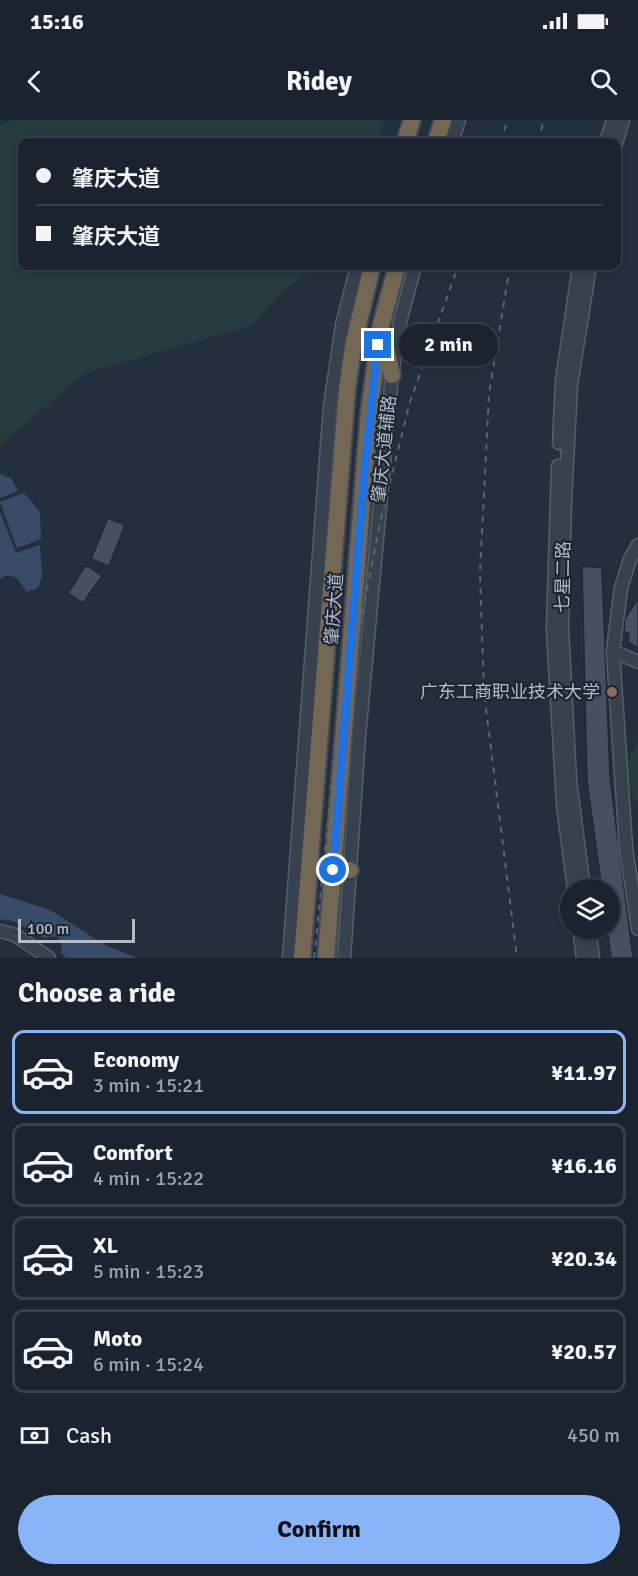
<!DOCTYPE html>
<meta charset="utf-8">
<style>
body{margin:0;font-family:Signika,"Noto Sans SC",sans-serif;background:#242b36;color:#f1f3f6;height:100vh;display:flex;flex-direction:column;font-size:22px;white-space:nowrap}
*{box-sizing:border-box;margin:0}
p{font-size:20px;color:#a0a4aa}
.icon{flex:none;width:33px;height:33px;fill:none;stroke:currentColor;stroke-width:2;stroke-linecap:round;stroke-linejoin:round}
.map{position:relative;height:838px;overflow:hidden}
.details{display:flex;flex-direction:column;background:#1b232e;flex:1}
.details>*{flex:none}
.hud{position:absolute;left:18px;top:18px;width:603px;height:132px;border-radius:12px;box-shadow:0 3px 9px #0003,0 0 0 2px #39404a;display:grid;align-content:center;height:132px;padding:0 18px;background:#1b232e}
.controls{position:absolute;left:560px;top:759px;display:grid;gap:12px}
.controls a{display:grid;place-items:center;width:60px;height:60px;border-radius:50%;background:#1b232e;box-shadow:0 3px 9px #0003,0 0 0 2px #39404a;font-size:30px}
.scale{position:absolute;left:18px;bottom:15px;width:117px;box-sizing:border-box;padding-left:6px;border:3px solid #b4bcc9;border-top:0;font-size:16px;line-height:21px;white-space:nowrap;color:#b4bcc9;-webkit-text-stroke:4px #1d2633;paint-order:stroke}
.end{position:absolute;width:27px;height:27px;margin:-14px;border:8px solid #1a73e8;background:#fff;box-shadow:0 0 0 3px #fff}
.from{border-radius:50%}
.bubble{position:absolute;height:42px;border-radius:21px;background:#1b232e;box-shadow:0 3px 9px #0003,0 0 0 2px #39404a;font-size:20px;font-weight:800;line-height:42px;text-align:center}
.hud b{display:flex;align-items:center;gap:21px;height:57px;font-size:22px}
.hud b+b{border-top:2px solid #39404a}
.hud i{width:15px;height:15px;background:#f1f3f6}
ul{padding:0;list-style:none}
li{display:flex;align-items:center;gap:18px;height:84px;margin:0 12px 9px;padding:0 6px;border:3px solid #39404a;border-radius:12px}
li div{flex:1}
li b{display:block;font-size:22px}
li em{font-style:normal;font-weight:800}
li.active{border-color:#8ab4f8}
li>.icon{width:54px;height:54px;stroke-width:1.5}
h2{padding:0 18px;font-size:27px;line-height:72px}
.pay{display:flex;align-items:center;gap:15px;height:66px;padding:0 18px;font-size:22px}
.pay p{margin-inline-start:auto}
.action{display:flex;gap:12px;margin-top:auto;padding:12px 18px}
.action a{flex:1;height:69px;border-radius:36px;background:#8ab4f8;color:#111;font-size:24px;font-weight:800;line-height:69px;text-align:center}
.status{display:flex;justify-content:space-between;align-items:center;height:42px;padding:0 30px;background:#1b232e;direction:ltr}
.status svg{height:16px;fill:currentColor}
header{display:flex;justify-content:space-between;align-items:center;height:78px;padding:0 18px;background:#1b232e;font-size:27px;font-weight:800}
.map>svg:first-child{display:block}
</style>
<div class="status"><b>15:16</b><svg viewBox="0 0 49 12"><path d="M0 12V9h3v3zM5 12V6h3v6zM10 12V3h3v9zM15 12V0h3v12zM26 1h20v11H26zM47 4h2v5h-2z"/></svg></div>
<header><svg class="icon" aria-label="back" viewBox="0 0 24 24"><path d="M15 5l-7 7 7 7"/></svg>Ridey<svg class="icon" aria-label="search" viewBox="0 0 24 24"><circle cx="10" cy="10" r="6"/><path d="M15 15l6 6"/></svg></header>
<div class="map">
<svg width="638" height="838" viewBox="0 0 638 838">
<rect width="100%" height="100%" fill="#242f3e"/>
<path fill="#263c3f" d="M11,0H384L379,22H22V146H317L283,171L251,206L85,253L0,325V5Z
M638,620V684C623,660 625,643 638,620Z"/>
<path fill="#394c67" d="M0,354L11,358L18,371L0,378Z
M24,373L40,392L41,419L17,428L0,382Z
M0,392L16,433L40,425L42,456L38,468L27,472L17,458L7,455L0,459Z
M0,774L50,790L105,825L137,838H67L61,833L62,825L57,816L44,818L13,801L0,799Z"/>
<path fill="#455162" stroke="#1f2835" stroke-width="1.5" d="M108,398L125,405L109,446L91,439Z
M86,445L102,456L83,483L68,473Z
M582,446L602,448L610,658L633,838H611L607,808H609V770H602L587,661Z
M638,478V528L628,522L629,514L624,511L625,499Z"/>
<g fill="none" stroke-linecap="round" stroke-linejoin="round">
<g stroke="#565f6c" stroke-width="15">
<path id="minor" d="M452,22L459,0
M606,22L613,0
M616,24L623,0
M559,323L562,261L579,146
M558,346L553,509L563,684L574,770
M638,425L630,439L621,468L613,531L626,728L638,809
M613,531L638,542
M584,770L570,661L562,508L565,380L571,265L590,146
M579,808L583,838
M589,808L593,838
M0,811L15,815L49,838
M289,838L330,286L342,205L357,146
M344,838L359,616L392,255L400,202L415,146"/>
</g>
<g stroke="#434c59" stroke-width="20">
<path id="highway" d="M405,22L412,0
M436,22L443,0
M384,218L392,255
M333,750H350
M302,838L347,270L353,226L372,146
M326,838L369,292L381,205L397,146"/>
</g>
<use href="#minor" stroke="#38414e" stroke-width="12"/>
<use href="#highway" stroke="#746855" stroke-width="16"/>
<path stroke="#5a6575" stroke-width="2" stroke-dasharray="6 6" stroke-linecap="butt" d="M500,22L508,0
M538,22L544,0
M510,146L489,274L480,453L484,572L517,838
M314,838L335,633L380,403L410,282L458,146"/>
</g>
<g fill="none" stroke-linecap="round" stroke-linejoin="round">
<path stroke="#1a73e8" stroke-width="8" d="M333,750L364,357L378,225"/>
</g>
<circle fill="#8d6e63" stroke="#1d2633" stroke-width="2" cx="612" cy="572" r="6"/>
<g text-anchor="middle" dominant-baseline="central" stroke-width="4.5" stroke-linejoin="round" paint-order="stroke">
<g font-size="18" fill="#b4bcc9" stroke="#1d2633">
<text transform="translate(384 329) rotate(-84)">肇庆大道辅路</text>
<text transform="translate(563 457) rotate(-89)">七星二路</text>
<text transform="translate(334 489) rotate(-86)">肇庆大道</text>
</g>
<g font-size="18" fill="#b4bcc9" stroke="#1d2633" text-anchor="end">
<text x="600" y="572">广东工商职业技术大学</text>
</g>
</g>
</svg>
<div class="controls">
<a><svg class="icon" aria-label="layers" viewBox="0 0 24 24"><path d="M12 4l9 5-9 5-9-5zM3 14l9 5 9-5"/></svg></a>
</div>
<div class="scale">100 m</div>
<i class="end from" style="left:333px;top:750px"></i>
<i class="end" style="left:378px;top:225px"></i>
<div class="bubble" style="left:399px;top:204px;width:99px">2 min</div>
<div class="hud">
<b><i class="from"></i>肇庆大道</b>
<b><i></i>肇庆大道</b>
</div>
</div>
<section class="details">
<h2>Choose a ride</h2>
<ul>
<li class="active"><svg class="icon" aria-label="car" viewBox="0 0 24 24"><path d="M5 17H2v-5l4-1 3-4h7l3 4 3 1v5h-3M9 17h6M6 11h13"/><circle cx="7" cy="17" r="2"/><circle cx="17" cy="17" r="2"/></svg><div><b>Economy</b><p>3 min · 15:21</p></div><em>¥11.97</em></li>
<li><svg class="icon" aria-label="car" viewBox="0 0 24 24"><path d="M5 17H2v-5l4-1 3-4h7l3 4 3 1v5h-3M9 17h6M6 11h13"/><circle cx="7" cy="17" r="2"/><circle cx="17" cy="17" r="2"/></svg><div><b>Comfort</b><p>4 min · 15:22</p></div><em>¥16.16</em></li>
<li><svg class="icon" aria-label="car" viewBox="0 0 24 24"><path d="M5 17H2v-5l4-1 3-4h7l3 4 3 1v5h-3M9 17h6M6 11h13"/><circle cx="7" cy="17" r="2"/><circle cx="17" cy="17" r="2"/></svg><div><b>XL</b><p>5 min · 15:23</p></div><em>¥20.34</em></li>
<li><svg class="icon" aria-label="car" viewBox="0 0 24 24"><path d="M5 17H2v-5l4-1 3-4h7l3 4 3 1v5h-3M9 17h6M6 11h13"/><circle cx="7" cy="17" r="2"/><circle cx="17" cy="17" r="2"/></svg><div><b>Moto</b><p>6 min · 15:24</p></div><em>¥20.57</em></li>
</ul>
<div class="pay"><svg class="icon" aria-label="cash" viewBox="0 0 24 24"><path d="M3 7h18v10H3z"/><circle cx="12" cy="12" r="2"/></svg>Cash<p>450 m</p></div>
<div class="action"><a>Confirm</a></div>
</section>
